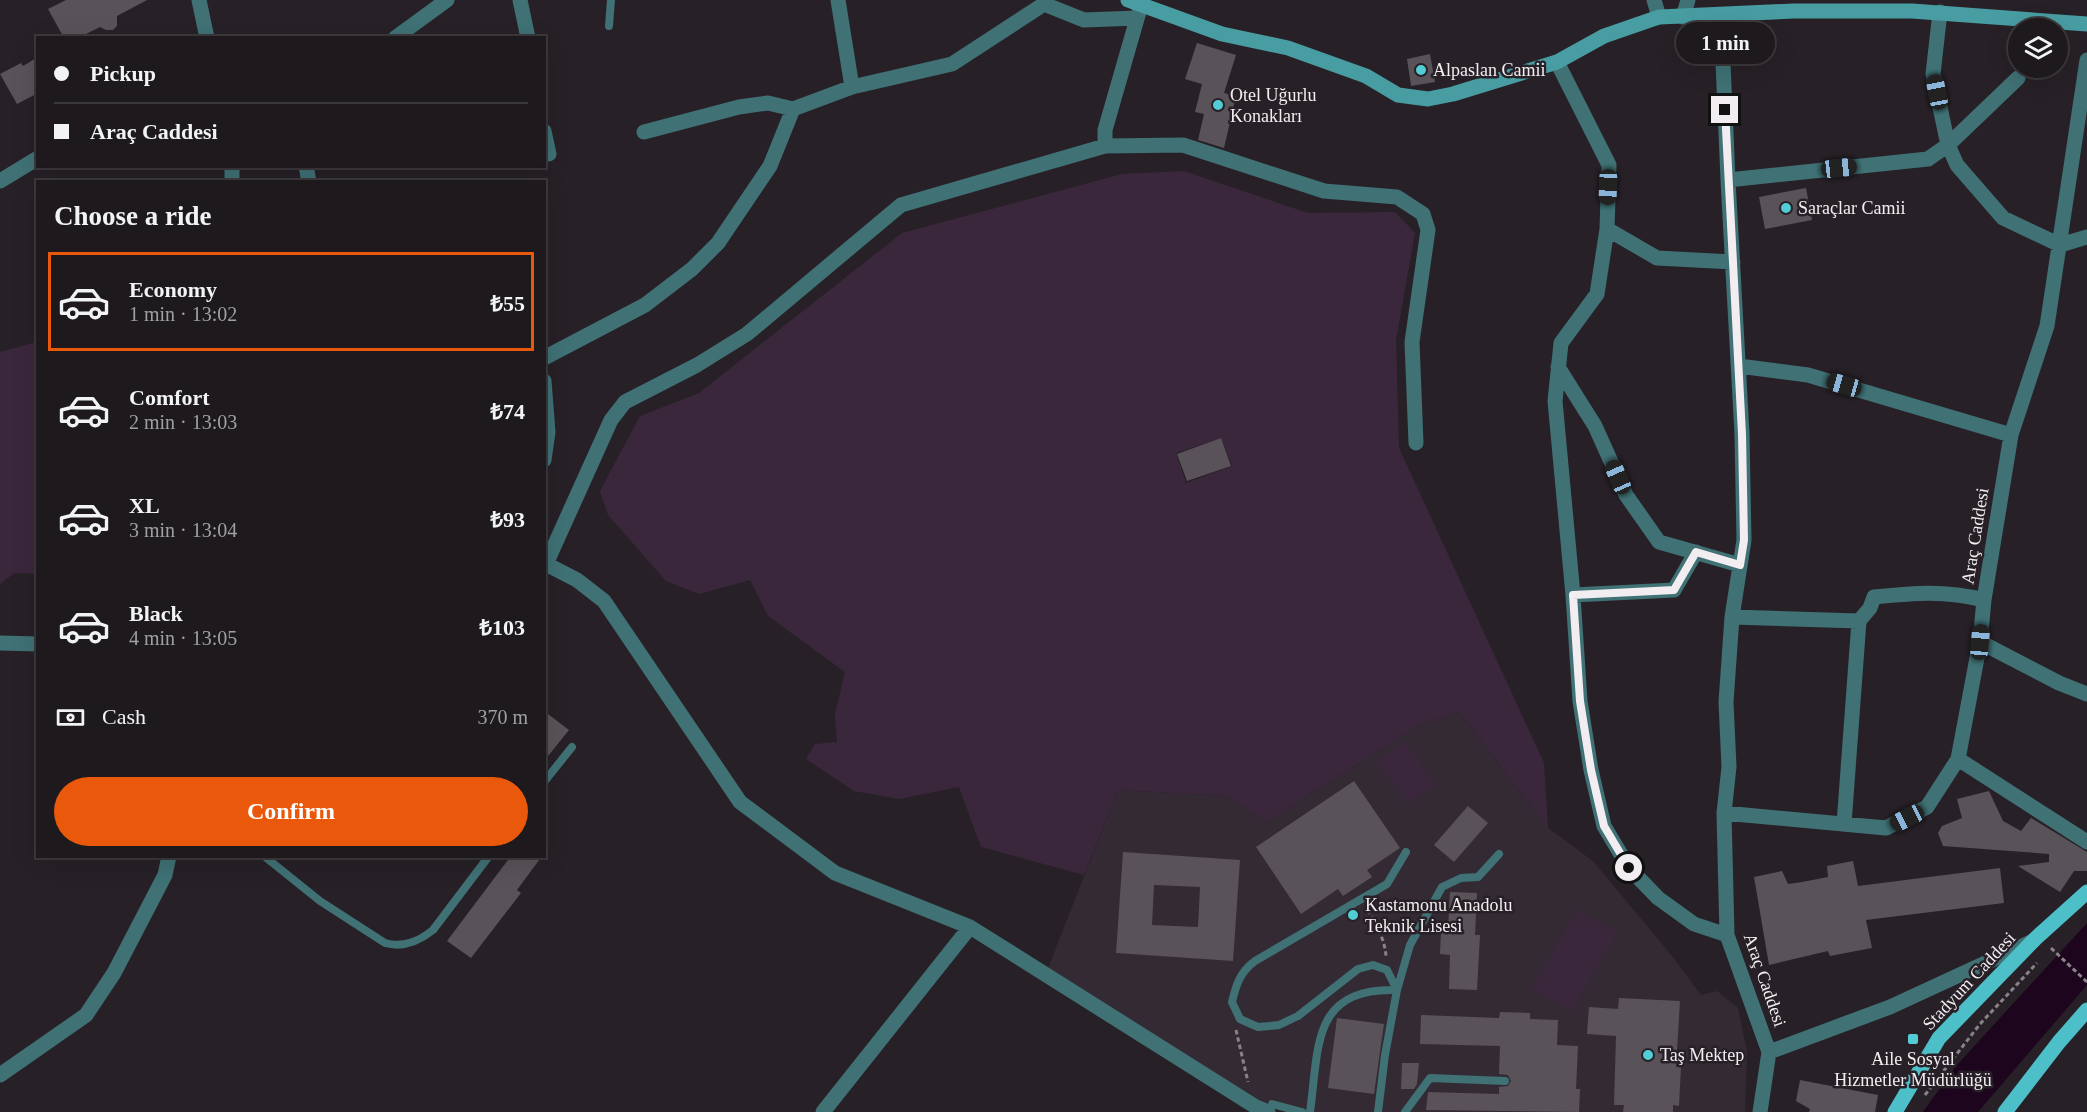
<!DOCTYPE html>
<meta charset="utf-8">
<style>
body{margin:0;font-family:Georgia,serif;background:#2a262a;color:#f1f3f6;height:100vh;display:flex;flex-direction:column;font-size:22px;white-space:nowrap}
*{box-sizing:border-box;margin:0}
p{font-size:20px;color:#a0a0a4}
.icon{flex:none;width:33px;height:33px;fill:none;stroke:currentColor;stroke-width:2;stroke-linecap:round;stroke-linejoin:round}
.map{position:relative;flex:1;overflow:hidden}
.panel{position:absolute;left:36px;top:180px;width:510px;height:678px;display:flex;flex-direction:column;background:#1d191d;border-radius:0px;box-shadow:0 6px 24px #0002,0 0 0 2px #3b383b}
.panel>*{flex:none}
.top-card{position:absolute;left:36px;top:36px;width:510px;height:132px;border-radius:0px;box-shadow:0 6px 24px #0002,0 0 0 2px #3b383b;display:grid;align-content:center;height:132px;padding:0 18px;background:#1d191d}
.buttons{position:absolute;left:2008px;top:18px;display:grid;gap:12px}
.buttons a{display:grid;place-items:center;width:60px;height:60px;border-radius:50%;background:#1d191d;box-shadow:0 6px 24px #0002,0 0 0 2px #3b383b;font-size:30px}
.end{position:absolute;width:27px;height:27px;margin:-14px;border:8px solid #f1edf1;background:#111;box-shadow:0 0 0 3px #111}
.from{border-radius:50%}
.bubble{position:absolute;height:42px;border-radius:21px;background:#1d191d;box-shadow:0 6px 24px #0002,0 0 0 2px #3b383b;font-size:20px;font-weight:700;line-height:42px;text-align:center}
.car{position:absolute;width:18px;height:36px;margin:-18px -9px;border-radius:8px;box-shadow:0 0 4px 2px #0007;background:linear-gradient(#222 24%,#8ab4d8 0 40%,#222 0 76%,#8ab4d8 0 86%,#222 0)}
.top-card b{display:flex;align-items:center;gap:21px;height:57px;font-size:22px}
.top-card b+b{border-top:2px solid #3b383b}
.top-card i{width:15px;height:15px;background:#f1f3f6}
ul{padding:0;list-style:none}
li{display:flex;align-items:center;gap:18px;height:99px;margin:0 12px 9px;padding:0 6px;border:3px solid transparent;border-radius:0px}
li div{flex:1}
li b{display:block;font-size:22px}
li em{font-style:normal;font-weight:700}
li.active{border-color:#ea580c}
li>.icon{width:54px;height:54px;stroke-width:1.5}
h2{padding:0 18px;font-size:27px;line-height:72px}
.pay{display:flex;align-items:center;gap:15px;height:66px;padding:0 18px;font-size:22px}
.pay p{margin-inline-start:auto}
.cta{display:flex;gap:12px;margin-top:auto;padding:12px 18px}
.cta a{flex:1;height:69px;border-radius:36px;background:#ea580c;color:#fff;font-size:24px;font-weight:700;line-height:69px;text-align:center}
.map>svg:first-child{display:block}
</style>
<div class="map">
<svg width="2087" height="1112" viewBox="0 0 2087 1112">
<rect width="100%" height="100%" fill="#272127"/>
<path fill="#332a33" d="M1459,712L1548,828L1593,861L1672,956L1701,995L1717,991L1738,1008L1747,1052L1745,1112H1288L1256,1104L1048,968L1118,790L1228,796L1266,822L1421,724Z"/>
<path fill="#3b273c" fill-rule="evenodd" d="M1184,171L1308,213L1395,212L1415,233L1396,340L1399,448L1544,763L1548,828L1459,712L1421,724L1266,822L1228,796L1118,790L1084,875L981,847L959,787L899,799L854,791L806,759L815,744L837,742L835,714L845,672L768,616L750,580L699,594L666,581L608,515L600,491L640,416L699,393L902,233L1122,174ZM1221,438L1232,466L1186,483L1176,453Z
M37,342V574L14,573L0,584V352Z
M1404,741L1436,784L1408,804L1375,760Z
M1577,910L1617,933L1571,1012L1531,989Z"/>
<path fill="#1d051e" d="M2087,923V985L1978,1112H1923L1956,1066Z"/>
<path fill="#595359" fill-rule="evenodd" d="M66,0H147L117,16V26L113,30H106L100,27L78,38H64L48,9Z
M1197,43L1236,55L1224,93L1236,96L1224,148L1198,140L1204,114L1195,112L1202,84L1185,79Z
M1430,54L1435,82L1411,86L1407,59Z
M38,57V93L17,104L0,74L21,63L23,66Z
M1806,188L1812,220L1765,229L1759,197Z
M1221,438L1231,466L1187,481L1177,454Z
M544,711L569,730L544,761Z
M1354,781L1400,848L1367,870L1372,877L1343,896L1338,889L1301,914L1256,847Z
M1989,791L2003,821L2021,831L2031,818L2087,852V871H2074L2060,892L2018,866L2049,862V854L1943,846L1938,833L1942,826L1962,818L1957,799Z
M1468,806L1488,823L1454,862L1434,845Z
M1123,852L1240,860L1233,961L1116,953ZM1154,885L1200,887L1198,927L1152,925Z
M511,856H542L517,890L521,893L471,958L447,941Z
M1853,861L1858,886L2000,868L2004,903L1866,920L1872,948L1830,956L1828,951L1769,965L1754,877L1782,871L1788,884L1802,882L1828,877L1827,866Z
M1450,892L1477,893L1475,935H1480L1477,990L1449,989L1450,955L1440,954L1441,931H1448Z
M1619,998L1680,1001L1676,1067H1681L1679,1106L1673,1105V1112H1623L1624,1105H1614L1616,1036L1587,1034L1589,1007L1618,1009Z
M1500,1012L1530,1013V1019L1558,1020L1557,1045L1578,1046L1576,1089H1580L1579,1112L1426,1110L1428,1092L1499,1094V1087L1508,1086L1511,1081L1508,1075L1499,1074L1500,1046L1420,1044L1421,1015L1499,1018Z
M1337,1018L1384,1024L1374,1094L1328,1088Z
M1402,1063H1419L1417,1084L1414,1089H1401Z
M1800,1080L1878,1095L1875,1112H1809L1810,1109L1796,1101Z"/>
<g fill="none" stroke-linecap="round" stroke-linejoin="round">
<path stroke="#888388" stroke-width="3" stroke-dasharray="4.5 3" stroke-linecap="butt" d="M1368,910C1376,924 1385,940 1386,956
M2051,948L2087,982
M1236,1030L1248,1082
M1925,1095L1980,1024L2037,963"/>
<path stroke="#3f7175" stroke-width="8" d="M609,26L611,0
M544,782L572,747
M264,856L320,901L385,943C403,948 418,942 433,930L489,856
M1272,1104L1302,1112
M1310,1112C1319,1048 1311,987 1397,990L1387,970L1373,965L1358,969L1298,1016L1279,1025L1258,1027L1240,1019L1232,1002C1236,985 1240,972 1255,961L1387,884L1406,852
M1378,1112L1385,1055L1397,990L1410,945L1442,887L1461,878L1478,877L1499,854
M1405,1112L1430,1078L1505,1081"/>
<path stroke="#3f7175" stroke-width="15" d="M199,0L207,38
M520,0L528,38
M838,0L852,87
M1654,0L1659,17
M1044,4L1084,20L1137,18
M1940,12L1933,74L1948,145L1957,165L2003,218L2060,245L2087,237
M1721,15L1728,180L1742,434L1744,540L1732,617L1726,702L1729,767L1724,813L1727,935L1769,1052
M1683,17L1688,0
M395,38L447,0
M1557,62L1609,165L1607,229L1597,294L1561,343L1555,401L1573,595L1580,701L1591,770L1604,826L1629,868L1658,898L1694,924L1727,935
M544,131L549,154
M644,132L739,107L768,103L793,109L852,87L952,64L1044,4L1047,0
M1105,146V130L1141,5
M306,166L309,182
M1728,180L1928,159L1948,145L2018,78
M0,181L38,158
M232,182V166
M1607,229L1657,258L1733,262
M544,358L645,305L692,269L718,243L770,166L793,109
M1739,366L1808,375L2011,435
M1558,367L1595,426L1626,495L1659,542L1740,565
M544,381L548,432L544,460
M544,563L577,580L604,601L740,802L835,873L970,927L1256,1107L1268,1112
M546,564L611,420L625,402L697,365L747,334L901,205L1105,146L1183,145L1324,191L1397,197L1423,214L1428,230L1412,342L1416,443
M1573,595L1674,590L1696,552
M1732,617L1859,621L1870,608L1874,597C1914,593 1945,590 1984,600
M1980,642L2059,683L2087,694
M0,643L38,644
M1958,759L2087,842
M1724,813L1886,828L1927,807L1958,759L1980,642L1984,600L2011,435L2047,326L2087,60
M1844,824L1859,621
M0,1075L86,1015L114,973L165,875L169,856
M823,1112L970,927
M1760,1112L1769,1052L1890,1007L2033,941"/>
<path stroke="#489da3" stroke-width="15" d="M1128,0L1222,34L1288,48L1366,76L1398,95L1428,99L1453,94L1557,62L1604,36L1659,17L1794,11H1912L2087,24"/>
<path stroke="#4dbfc8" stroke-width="15" d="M1895,1112L1939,1038L2035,939L2087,892
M2005,1112L2059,1042L2087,1010"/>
</g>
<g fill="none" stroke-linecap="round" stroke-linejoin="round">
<path stroke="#f1edf1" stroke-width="8" d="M1629,868L1604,826L1591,770L1580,701L1573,595L1674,590L1696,552L1740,565L1744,540L1742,434L1725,110"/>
</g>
<g fill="#52ccd5" stroke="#272127" stroke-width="2">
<circle cx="1421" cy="70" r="6"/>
<circle cx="1218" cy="105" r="6"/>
<circle cx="1786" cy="208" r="6"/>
<circle cx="1353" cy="915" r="6"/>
<rect x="1907" y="1033" width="12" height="12" rx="3"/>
<circle cx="1648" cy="1055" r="6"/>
</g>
<g text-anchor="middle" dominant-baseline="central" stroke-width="5" stroke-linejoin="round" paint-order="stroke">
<g font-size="18" fill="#f1edf1" stroke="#272127" text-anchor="start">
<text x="1433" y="70">Alpaslan Camii</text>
<text x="1230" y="95">Otel Uğurlu<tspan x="1230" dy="21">Konakları</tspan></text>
<text x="1798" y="208">Saraçlar Camii</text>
<text x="1365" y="905">Kastamonu Anadolu<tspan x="1365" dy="21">Teknik Lisesi</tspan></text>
<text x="1660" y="1055">Taş Mektep</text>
<text x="1913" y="1059" text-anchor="middle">Aile Sosyal<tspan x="1913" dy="21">Hizmetler Müdürlüğü</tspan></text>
</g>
<g font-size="18" fill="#f1edf1" stroke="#272127">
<text transform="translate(1975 536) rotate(-81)">Araç Caddesi</text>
<text transform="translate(1765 980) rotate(71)">Araç Caddesi</text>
<text transform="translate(1969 981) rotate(-47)">Stadyum Caddesi</text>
</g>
</g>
</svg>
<div class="buttons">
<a><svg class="icon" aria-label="layers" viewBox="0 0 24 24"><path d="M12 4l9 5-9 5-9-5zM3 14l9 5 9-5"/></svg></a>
</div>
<i class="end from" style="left:1629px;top:868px"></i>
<i class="end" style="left:1725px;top:110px"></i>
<div class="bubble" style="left:1676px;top:22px;width:99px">1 min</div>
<i class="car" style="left:1937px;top:92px;rotate:349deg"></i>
<i class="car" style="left:1839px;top:168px;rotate:84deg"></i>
<i class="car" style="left:1608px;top:187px;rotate:182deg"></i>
<i class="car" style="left:1844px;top:385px;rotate:286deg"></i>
<i class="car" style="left:1618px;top:477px;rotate:336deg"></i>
<i class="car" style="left:1980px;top:642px;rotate:5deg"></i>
<i class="car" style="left:1907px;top:818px;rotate:243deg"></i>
<div class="top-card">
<b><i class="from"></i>Pickup</b>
<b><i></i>Araç Caddesi</b>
</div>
<section class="panel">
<h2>Choose a ride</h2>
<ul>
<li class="active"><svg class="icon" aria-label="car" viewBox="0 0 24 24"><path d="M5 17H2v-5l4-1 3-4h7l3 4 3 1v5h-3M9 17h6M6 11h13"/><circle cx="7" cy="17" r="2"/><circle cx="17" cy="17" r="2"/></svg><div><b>Economy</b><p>1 min · 13:02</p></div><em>₺55</em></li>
<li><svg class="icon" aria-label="car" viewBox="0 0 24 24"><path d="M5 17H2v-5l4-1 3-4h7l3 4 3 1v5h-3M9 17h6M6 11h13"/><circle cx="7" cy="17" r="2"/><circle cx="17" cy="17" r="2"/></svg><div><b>Comfort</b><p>2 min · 13:03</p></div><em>₺74</em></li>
<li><svg class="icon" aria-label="car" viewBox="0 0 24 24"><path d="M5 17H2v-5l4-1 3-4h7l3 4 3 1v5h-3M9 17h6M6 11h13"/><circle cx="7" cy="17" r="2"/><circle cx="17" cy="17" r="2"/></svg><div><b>XL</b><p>3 min · 13:04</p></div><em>₺93</em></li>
<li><svg class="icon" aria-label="car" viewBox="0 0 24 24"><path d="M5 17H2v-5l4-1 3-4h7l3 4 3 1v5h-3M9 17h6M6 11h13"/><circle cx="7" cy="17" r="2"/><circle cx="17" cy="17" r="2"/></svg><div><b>Black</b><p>4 min · 13:05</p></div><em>₺103</em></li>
</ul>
<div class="pay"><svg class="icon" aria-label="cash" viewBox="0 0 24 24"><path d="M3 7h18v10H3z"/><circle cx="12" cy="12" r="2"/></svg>Cash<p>370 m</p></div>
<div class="cta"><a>Confirm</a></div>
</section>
</div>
